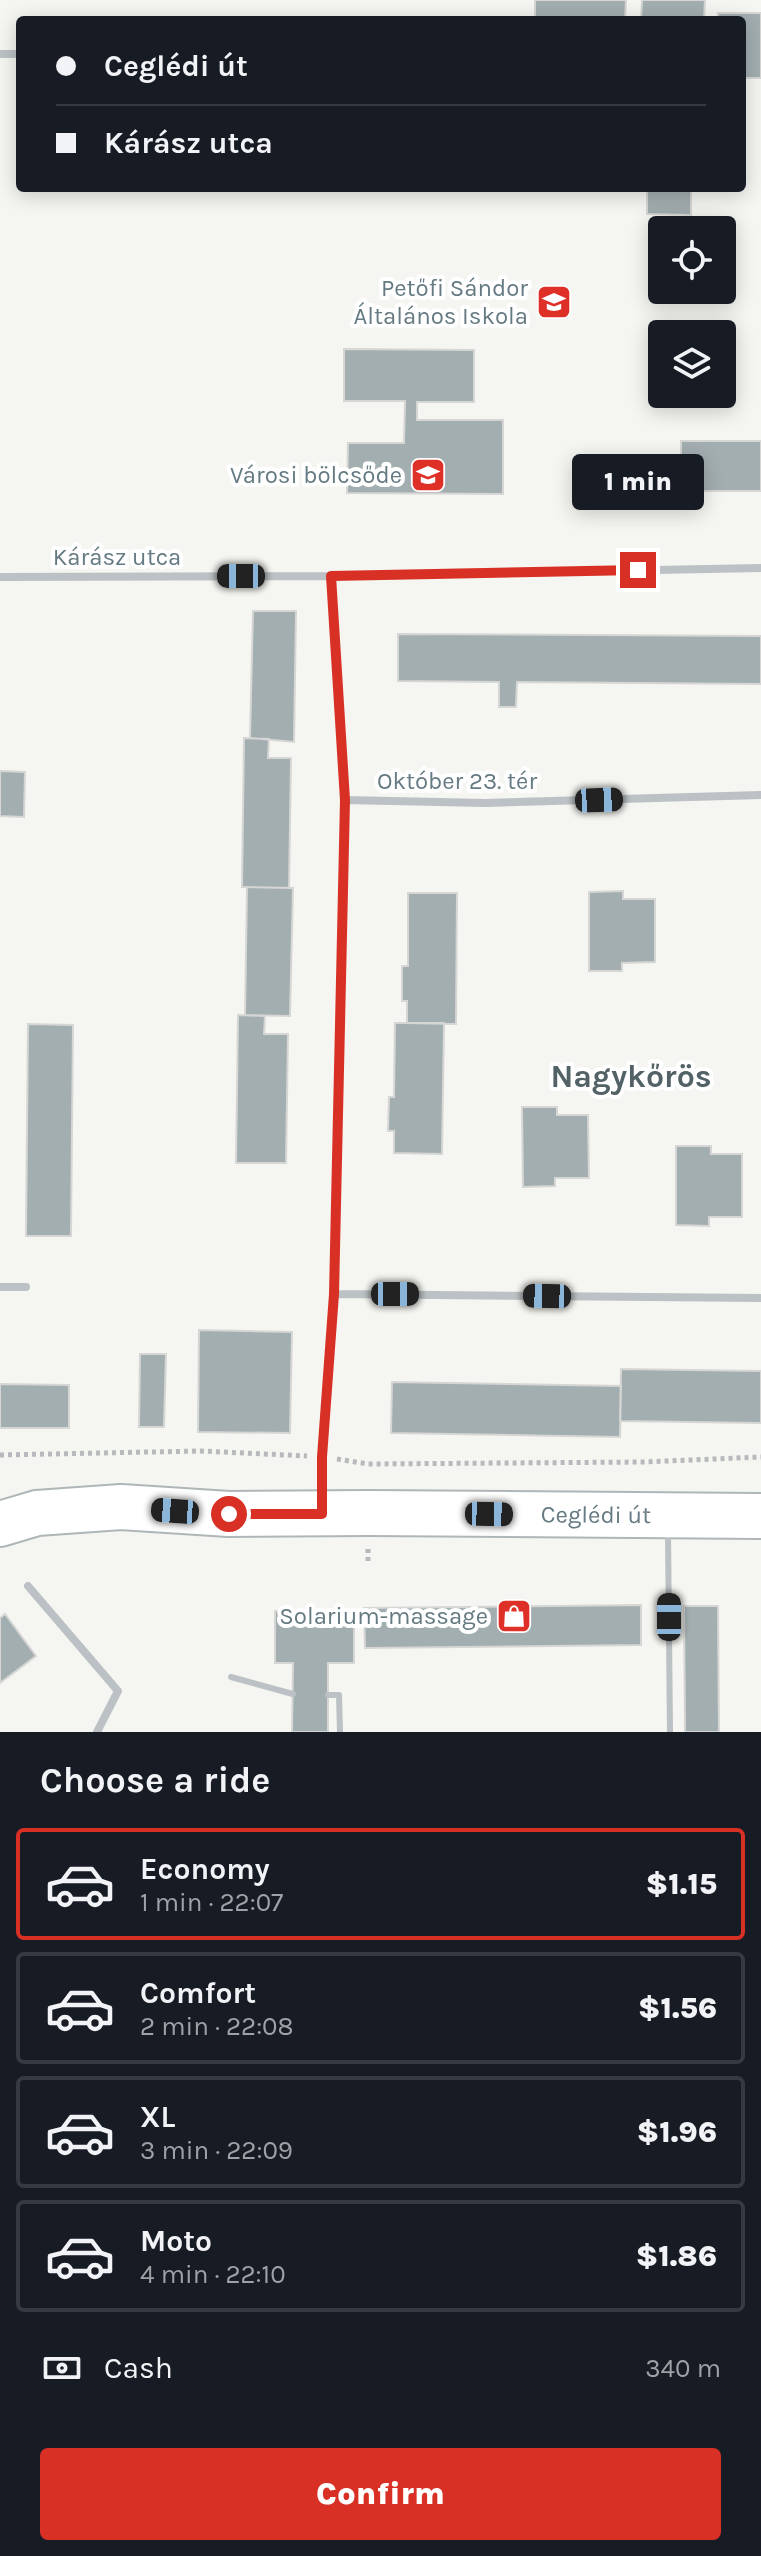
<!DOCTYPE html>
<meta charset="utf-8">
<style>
body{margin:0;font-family:Karla,sans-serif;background:#242831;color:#f1f3f6;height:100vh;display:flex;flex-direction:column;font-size:30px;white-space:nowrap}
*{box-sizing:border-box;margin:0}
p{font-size:26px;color:#9ea1a6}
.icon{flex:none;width:44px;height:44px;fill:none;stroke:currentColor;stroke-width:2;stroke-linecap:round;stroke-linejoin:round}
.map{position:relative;height:1732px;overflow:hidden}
.side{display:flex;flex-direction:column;background:#171b24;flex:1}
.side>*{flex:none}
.top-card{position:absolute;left:16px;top:16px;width:730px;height:176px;border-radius:8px;box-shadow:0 4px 20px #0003;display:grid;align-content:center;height:176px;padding:0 40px;background:#171b24}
.tools{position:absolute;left:648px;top:216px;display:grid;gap:16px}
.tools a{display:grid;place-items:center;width:88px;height:88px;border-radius:8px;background:#171b24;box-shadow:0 4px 20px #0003;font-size:40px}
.end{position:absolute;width:36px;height:36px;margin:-18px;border:10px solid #d93025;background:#fff;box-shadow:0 0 0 4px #fff}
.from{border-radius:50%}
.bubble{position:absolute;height:56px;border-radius:8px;background:#171b24;box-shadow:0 4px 20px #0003;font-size:26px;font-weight:800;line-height:56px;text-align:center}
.car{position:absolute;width:24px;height:48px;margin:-24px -12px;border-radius:10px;box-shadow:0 0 6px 2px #0007;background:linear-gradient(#222 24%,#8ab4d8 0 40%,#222 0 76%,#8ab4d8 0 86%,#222 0)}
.top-card b{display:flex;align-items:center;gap:28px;height:76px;font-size:30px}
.top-card b+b{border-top:2px solid #363941}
.top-card i{width:20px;height:20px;background:#f1f3f6}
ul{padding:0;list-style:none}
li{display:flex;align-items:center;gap:24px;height:112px;margin:0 16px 12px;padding:0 24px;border:4px solid #363941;border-radius:8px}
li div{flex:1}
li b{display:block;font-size:30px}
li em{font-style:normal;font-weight:800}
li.active{border-color:#d93025}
li>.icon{width:72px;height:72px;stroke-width:1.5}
h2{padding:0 40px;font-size:36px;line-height:96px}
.pay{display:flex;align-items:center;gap:20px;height:88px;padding:0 40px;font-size:30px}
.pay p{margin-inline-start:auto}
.cta{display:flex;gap:16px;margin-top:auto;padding:16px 40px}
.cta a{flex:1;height:92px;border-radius:8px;background:#d93025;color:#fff;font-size:32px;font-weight:800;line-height:92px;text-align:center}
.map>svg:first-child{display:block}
</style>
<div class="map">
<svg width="761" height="1732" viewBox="0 0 761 1732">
<rect width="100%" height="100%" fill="#f5f5f1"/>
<path fill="#a3aeb1" stroke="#d6d6d4" stroke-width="2" d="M535,0H626L625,20H535Z
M642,0H705L704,20H641Z
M718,13H761V78H742V20H718Z
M647,188H691V215L647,214Z
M344,349L474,350V402H417V420H503V494L347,493L348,443H404L405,401H344Z
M681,441H761V491H681Z
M253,611H296L294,742L250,738Z
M398,634L761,636V684L517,682L516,707H499V682L398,681Z
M244,738L269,739L268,758H291L289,888L242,887Z
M0,771L25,772L24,817L0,816Z
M247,887L293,888L290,1016L245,1015Z
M623,891V899H655V962L622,963V971H589V892Z
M408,893H457L456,1024L407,1023V1001H402V966H408Z
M238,1015L265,1016L264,1034H288L286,1163H236Z
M395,1023H444L442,1154L394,1153V1131H388L389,1097H394Z
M28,1024L73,1025L71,1236H26Z
M522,1107H557V1115H588L589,1178H555V1186L523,1187Z
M676,1146H711V1154H742V1217H709V1226L676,1225Z
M199,1330L292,1332L290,1433L198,1432Z
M140,1354H166L164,1427H139Z
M621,1369L761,1371V1423L620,1421Z
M392,1382L621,1386L620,1437L391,1433Z
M0,1384L69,1385V1428H0Z
M641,1605V1645L365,1648L364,1608Z
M684,1606H718L719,1732H685Z
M275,1611H354V1663H328V1732H292L293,1663H275Z
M5,1614L36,1656L0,1683V1618Z"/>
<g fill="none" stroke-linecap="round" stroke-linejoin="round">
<g stroke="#afb6b8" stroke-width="48">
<g id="primary">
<path id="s1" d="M0,1524L37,1513L121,1507L229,1514L369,1513L761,1516"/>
</g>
</g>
<path stroke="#b6babc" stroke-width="5" stroke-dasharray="4 4" stroke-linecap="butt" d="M0,1455L200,1451L307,1456
M337,1459L368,1464L643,1462L761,1457
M368,1561V1545"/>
<path stroke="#bbc1c4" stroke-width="6" d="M668,1531L670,1732
M231,1677L293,1694
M328,1695H339L340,1732"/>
<path stroke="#bbc1c4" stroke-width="8" d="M0,54H20
M0,577L331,576L761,568
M345,800L485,803L761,795
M0,1287H26
M334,1294L761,1298
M322,1502V1457L334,1294L345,800L331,576
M28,1586L118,1691L97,1732"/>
<use href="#primary" stroke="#fff" stroke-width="44"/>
</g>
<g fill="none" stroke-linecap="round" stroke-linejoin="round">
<path stroke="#d93025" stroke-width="10" d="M229,1514H322V1457L334,1294L345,800L331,576L638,570"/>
</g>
<defs>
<g id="school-square" transform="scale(1.8)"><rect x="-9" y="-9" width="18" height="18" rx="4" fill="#df3028" stroke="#fff"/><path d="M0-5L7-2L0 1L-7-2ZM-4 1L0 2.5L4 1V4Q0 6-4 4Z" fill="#fff"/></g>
<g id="shop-square" transform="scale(1.8)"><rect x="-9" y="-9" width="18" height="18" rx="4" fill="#df3028" stroke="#fff"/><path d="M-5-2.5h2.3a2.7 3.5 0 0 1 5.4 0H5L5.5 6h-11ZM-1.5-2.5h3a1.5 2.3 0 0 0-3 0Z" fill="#fff"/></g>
</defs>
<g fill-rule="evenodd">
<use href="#school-square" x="554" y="302"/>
<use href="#school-square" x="428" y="475"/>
<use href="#shop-square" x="514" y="1616"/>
</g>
<g text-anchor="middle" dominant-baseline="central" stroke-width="8" stroke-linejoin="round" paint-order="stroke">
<g font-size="24" fill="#657a82" stroke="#fff" text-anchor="end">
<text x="528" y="288">Petőfi Sándor<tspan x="528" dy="28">Általános Iskola</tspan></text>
<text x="402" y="475">Városi bölcsőde</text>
<text x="488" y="1616">Solarium-massage</text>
</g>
<g font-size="24" fill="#657a82" stroke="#fff">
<text x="117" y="557">Kárász utca</text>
<text x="457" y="781">Október 23. tér</text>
<text stroke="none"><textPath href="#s1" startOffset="598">Ceglédi út</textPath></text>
</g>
<g font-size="32" font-weight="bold" fill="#526267" stroke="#fff">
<text x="631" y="1076">Nagykőrös</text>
</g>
</g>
</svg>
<div class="tools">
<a><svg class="icon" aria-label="locate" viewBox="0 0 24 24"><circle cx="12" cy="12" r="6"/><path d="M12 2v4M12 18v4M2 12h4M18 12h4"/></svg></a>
<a><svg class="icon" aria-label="layers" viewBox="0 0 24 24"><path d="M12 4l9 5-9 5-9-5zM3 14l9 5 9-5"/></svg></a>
</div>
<i class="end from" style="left:229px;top:1514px"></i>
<i class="end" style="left:638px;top:570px"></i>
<div class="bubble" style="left:572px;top:454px;width:132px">1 min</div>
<i class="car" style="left:241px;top:576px;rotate:270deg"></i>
<i class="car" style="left:599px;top:800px;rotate:88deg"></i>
<i class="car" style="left:395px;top:1294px;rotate:90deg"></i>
<i class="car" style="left:547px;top:1296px;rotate:271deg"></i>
<i class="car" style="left:175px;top:1511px;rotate:274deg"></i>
<i class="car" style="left:489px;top:1514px;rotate:91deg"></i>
<i class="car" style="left:669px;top:1617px;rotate:0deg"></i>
<div class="top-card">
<b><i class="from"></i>Ceglédi út</b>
<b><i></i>Kárász utca</b>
</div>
</div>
<section class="side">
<h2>Choose a ride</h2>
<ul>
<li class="active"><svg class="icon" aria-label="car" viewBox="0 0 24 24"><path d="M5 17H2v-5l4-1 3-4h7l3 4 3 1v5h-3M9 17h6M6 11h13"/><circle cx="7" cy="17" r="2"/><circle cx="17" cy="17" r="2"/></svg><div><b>Economy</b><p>1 min · 22:07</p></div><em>$1.15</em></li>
<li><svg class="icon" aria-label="car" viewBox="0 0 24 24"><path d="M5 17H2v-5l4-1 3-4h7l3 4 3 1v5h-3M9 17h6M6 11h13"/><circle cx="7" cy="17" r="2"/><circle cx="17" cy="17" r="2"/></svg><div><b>Comfort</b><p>2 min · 22:08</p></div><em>$1.56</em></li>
<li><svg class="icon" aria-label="car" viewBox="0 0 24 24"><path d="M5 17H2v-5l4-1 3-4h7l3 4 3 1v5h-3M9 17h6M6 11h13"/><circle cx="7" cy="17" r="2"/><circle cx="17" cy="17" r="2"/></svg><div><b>XL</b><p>3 min · 22:09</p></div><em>$1.96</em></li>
<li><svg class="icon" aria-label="car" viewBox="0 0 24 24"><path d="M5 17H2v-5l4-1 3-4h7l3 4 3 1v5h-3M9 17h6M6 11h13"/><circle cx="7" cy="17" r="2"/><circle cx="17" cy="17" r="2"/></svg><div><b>Moto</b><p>4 min · 22:10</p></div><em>$1.86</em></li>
</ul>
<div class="pay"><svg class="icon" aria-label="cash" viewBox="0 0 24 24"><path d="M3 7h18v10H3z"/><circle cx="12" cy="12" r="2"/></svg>Cash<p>340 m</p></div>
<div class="cta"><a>Confirm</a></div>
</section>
